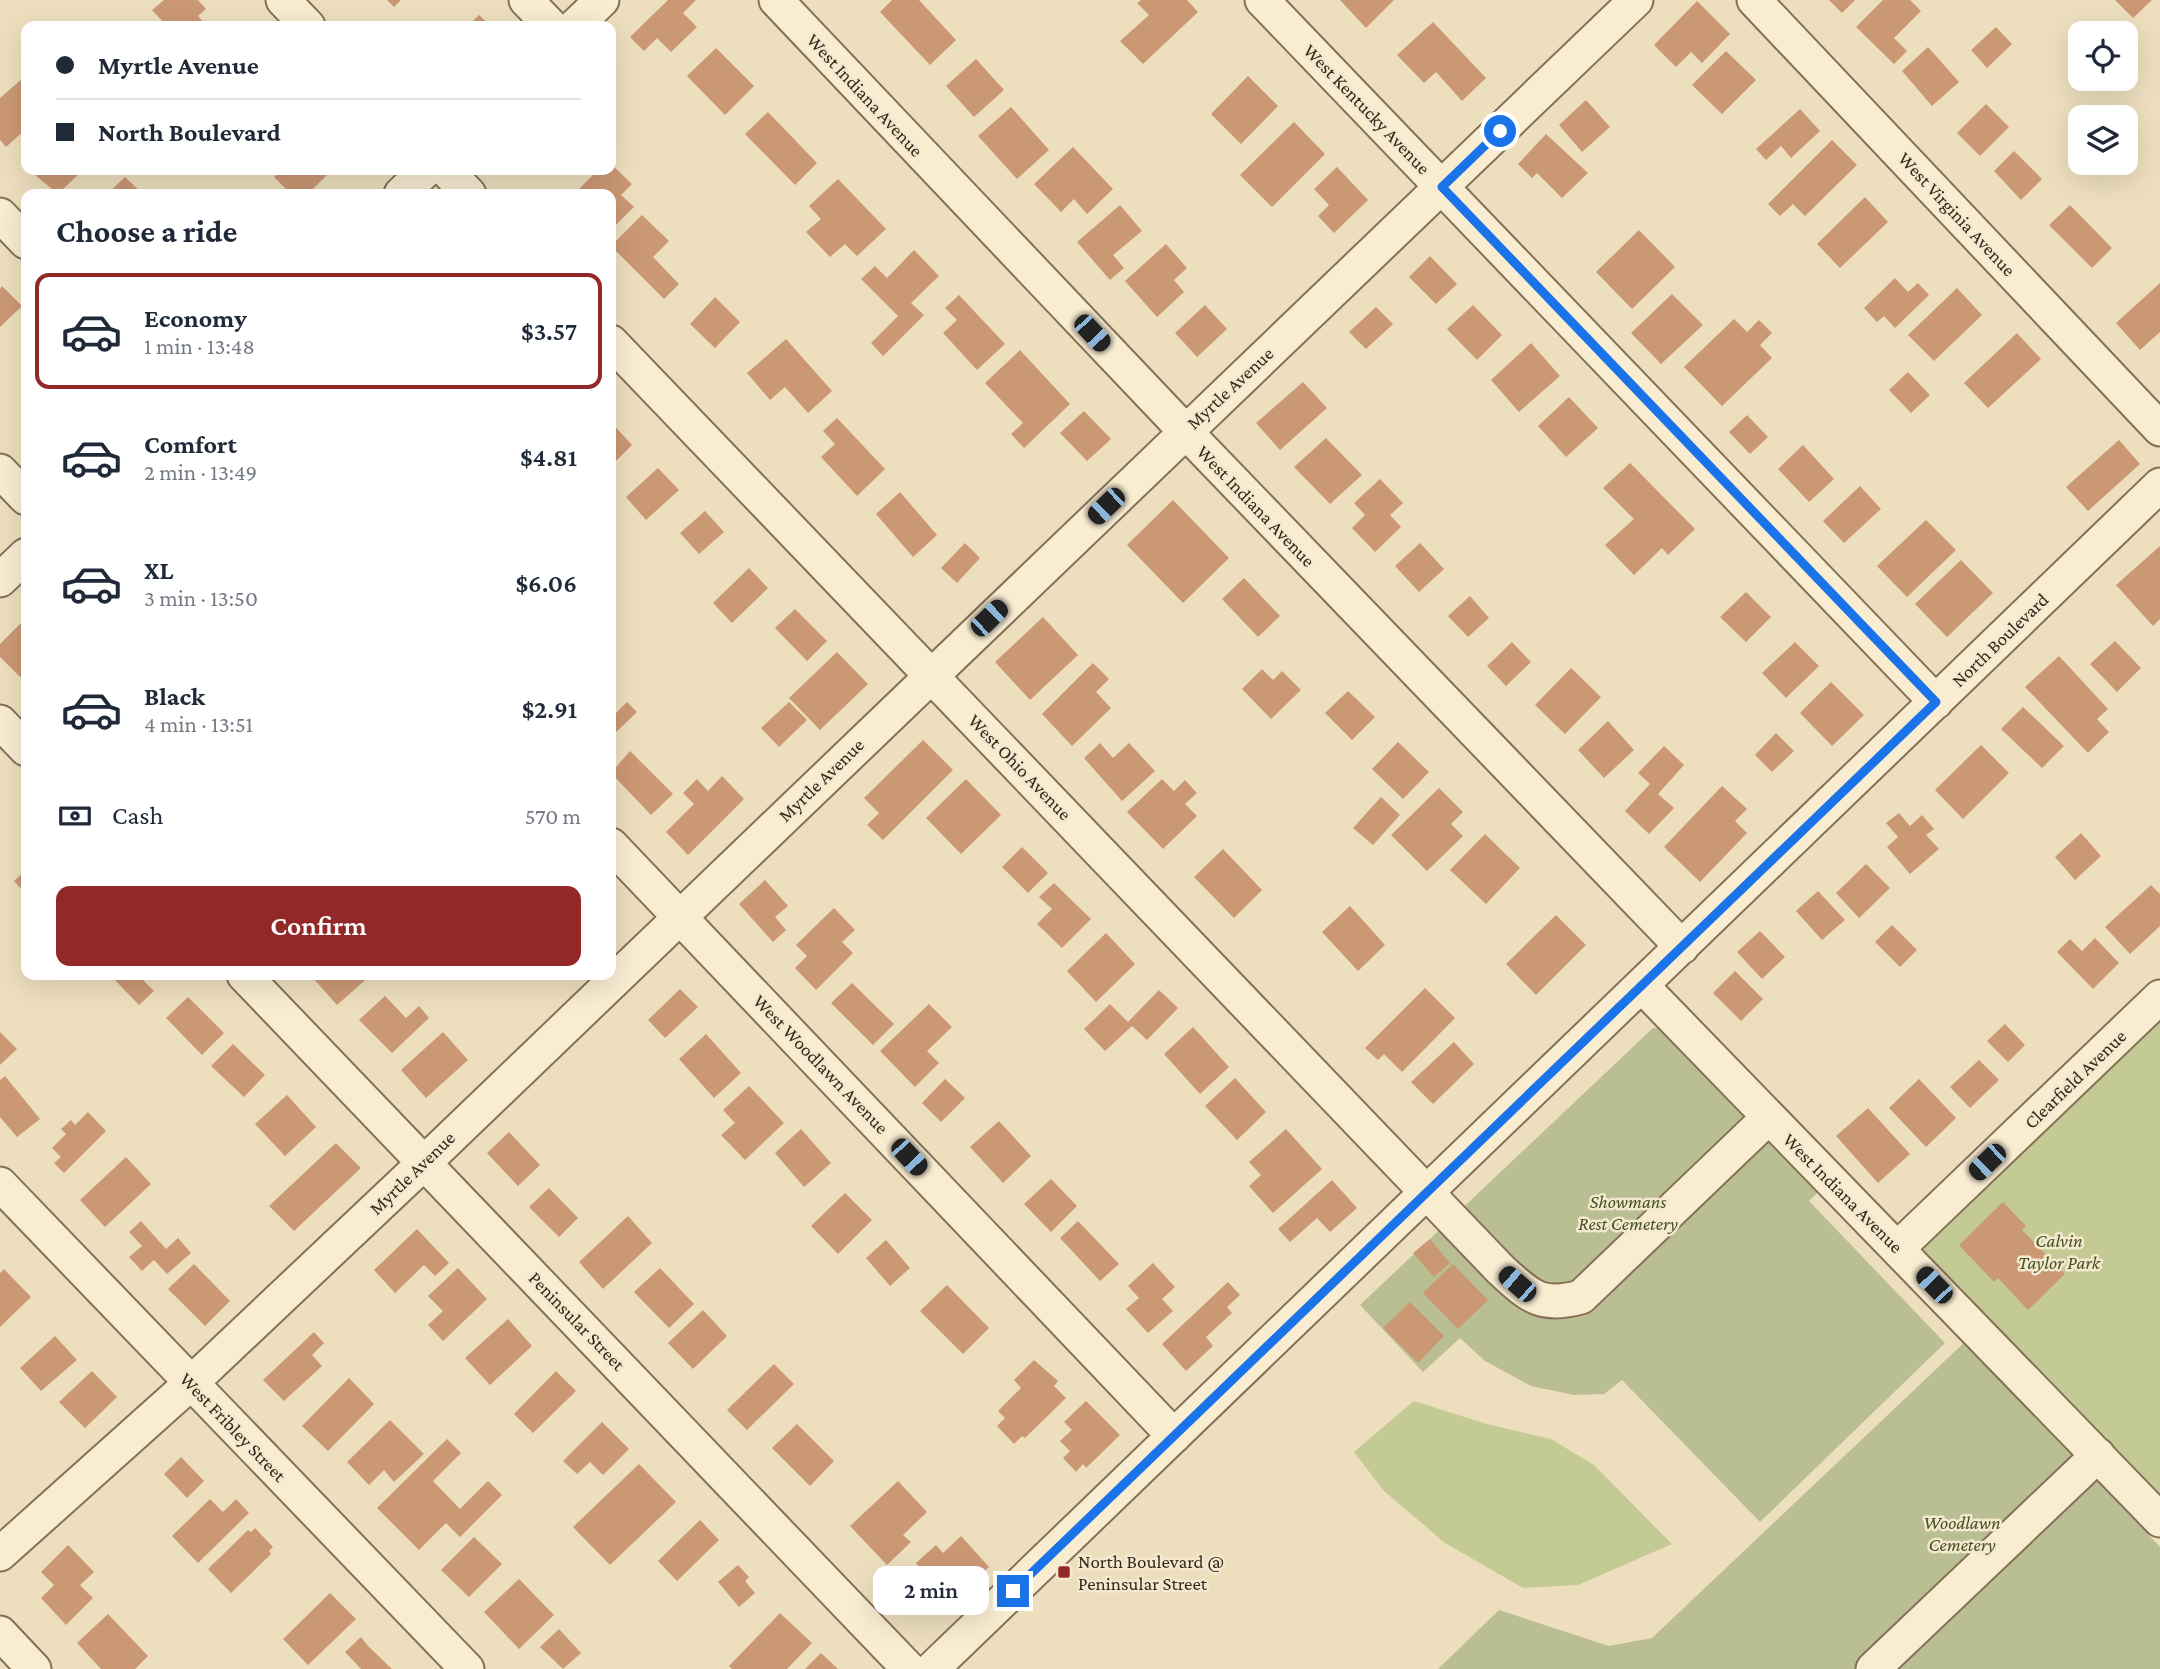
<!DOCTYPE html>
<meta charset="utf-8">
<style>
body{margin:0;font-family:"Crimson Pro",serif;background:#f2f2f3;color:#1f2937;height:100vh;display:flex;flex-direction:column;font-size:26px;white-space:nowrap}
*{box-sizing:border-box;margin:0}
p{font-size:23px;color:#747a83}
.icon{flex:none;width:38px;height:38px;fill:none;stroke:currentColor;stroke-width:2;stroke-linecap:round;stroke-linejoin:round}
.map{position:relative;flex:1;overflow:hidden}
.panel{position:absolute;left:21px;top:189px;width:595px;height:791px;display:flex;flex-direction:column;background:#fff;border-radius:14px;box-shadow:0 7px 28px #0002}
.panel>*{flex:none}
.hud{position:absolute;left:21px;top:21px;width:595px;height:154px;border-radius:14px;box-shadow:0 7px 28px #0002;display:grid;align-content:center;height:154px;padding:0 35px;background:#fff}
.fabs{position:absolute;left:2068px;top:21px;display:grid;gap:14px}
.fabs a{display:grid;place-items:center;width:70px;height:70px;border-radius:14px;background:#fff;box-shadow:0 7px 28px #0002;font-size:35px}
.end{position:absolute;width:32px;height:32px;margin:-16px;border:9px solid #1a73e8;background:#fff;box-shadow:0 0 0 4px #fff}
.from{border-radius:50%}
.bubble{position:absolute;height:49px;border-radius:14px;background:#fff;box-shadow:0 7px 28px #0002;font-size:23px;font-weight:600;line-height:49px;text-align:center}
.car{position:absolute;width:21px;height:42px;margin:-21px -10px;border-radius:9px;box-shadow:0 0 5px 2px #0007;background:linear-gradient(#222 24%,#8ab4d8 0 40%,#222 0 76%,#8ab4d8 0 86%,#222 0)}
.hud b{display:flex;align-items:center;gap:24px;height:66px;font-size:26px}
.hud b+b{border-top:2px solid #e0e1e3}
.hud i{width:18px;height:18px;background:#1f2937}
ul{padding:0;list-style:none}
li{display:flex;align-items:center;gap:21px;height:116px;margin:0 14px 10px;padding:0 21px;border:4px solid transparent;border-radius:14px}
li div{flex:1}
li b{display:block;font-size:26px}
li em{font-style:normal;font-weight:600}
li.active{border-color:#932829}
li>.icon{width:63px;height:63px;stroke-width:1.5}
h2{padding:0 35px;font-size:32px;line-height:84px}
.pay{display:flex;align-items:center;gap:18px;height:77px;padding:0 35px;font-size:26px}
.pay p{margin-inline-start:auto}
.primary-button{display:flex;gap:14px;margin-top:auto;padding:14px 35px}
.primary-button a{flex:1;height:80px;border-radius:14px;background:#932829;color:#fff;font-size:28px;font-weight:600;line-height:80px;text-align:center}
.map>svg:first-child{display:block}
</style>
<div class="map">
<svg width="2160" height="1669" viewBox="0 0 2160 1669">
<rect width="100%" height="100%" fill="#eddfbe"/>
<path fill="#c4ca93" d="M2160,1011V1502L1916,1247Z
M1414,1401L1487,1424L1551,1439L1594,1465L1672,1544L1578,1585L1523,1588L1445,1543L1384,1491L1354,1452Z"/>
<path fill="#b9bf92" d="M1653,1028H1660L1819,1191L1809,1201L1945,1343L1760,1522L1622,1380L1604,1394L1574,1395L1531,1386L1485,1361L1460,1338L1423,1372L1360,1305Z
M1968,1339L2160,1547V1669H1438L1499,1610L1609,1646L1652,1638Z"/>
<path fill="#cb9874" d="M164,0H198L206,9L198,16L205,24L167,26L152,10Z
M387,0H401L394,7Z
M668,0H696L683,13L697,27L671,52L657,38L644,51L630,37Z
M892,0H919L956,40L930,65L880,12Z
M1141,0H1187L1198,12L1143,64L1120,41L1149,15L1137,3Z
M1340,0H1394L1366,28Z
M1829,0H1855L1842,13Z
M1883,0H1910L1921,11L1894,38L1907,51L1894,64L1856,27Z
M2115,0H2152L2133,18Z
M1697,1L1730,34L1702,63L1691,52L1676,67L1654,45Z
M479,15L491,26H468Z
M1433,22L1486,78L1462,101L1436,72L1424,83L1397,55Z
M1996,27L2012,44L1987,68L1971,50Z
M1928,47L1959,82L1932,106L1902,71Z
M716,48L754,86L725,115L687,76Z
M1726,51L1756,80L1722,114L1692,85Z
M976,59L1004,90L974,117L946,86Z
M1248,76L1278,106L1241,144L1211,114Z
M22,79L26,84V102L21,107L26,112V129L6,147L0,140V98Z
M1586,100L1610,127L1582,152L1559,125Z
M1986,104L2009,127L1980,156L1957,133Z
M1011,107L1049,150L1017,179L978,136Z
M1800,109L1820,131L1791,158L1781,146L1766,160L1756,149Z
M768,112L817,163L795,185L745,134Z
M1294,122L1325,154L1272,207L1240,175Z
M1546,134L1588,173L1562,198L1537,173L1532,178L1518,164Z
M1832,140L1857,165L1805,216L1793,204L1780,216L1768,204Z
M1073,147L1113,189L1087,214L1074,199L1061,212L1034,184Z
M2014,151L2042,179L2021,200L1994,171Z
M611,164L632,184L621,195L634,207L612,229L611,194L575,193L598,170H611Z
M1337,167L1368,200L1334,233L1318,216L1329,205L1314,189Z
M40,170H83L58,194L35,175Z
M282,170H326L329,173L308,194H291L274,177Z
M125,177L143,194H107Z
M838,179L886,229L857,256L845,244L830,257L806,232L821,219L809,206Z
M1865,197L1888,222L1840,268L1817,244Z
M1120,205L1142,231L1113,255L1124,268L1110,280L1077,242Z
M2070,205L2112,248L2092,268L2049,225Z
M642,215L669,241L653,257L679,284L664,299L611,246Z
M1639,230L1675,267L1632,309L1596,272Z
M1166,244L1187,268L1174,280L1184,292L1157,317L1125,281Z
M914,250L939,276L911,303L924,315L883,356L871,343L898,316L861,279L875,266L887,278Z
M1430,256L1457,284L1436,304L1409,277Z
M1895,278L1908,292L1918,283L1929,295L1895,328L1884,316L1877,322L1864,308Z
M2160,283V332L2140,350L2116,323Z
M2,286L22,306L0,327V289Z
M1957,288L1982,315L1934,361L1908,335Z
M1672,294L1703,325L1661,364L1631,333Z
M959,295L1005,344L977,370L943,333L957,320L945,308Z
M715,297L740,322L715,348L690,324Z
M1205,305L1227,329L1197,357L1175,333Z
M1473,305L1502,335L1477,360L1447,329Z
M1376,307L1393,324L1366,349L1349,332Z
M1734,319L1747,332L1759,320L1772,333L1760,345L1772,358L1722,406L1684,367Z
M2017,333L2041,359L1988,408L1964,383Z
M786,339L832,391L808,413L785,387L770,400L747,373Z
M1531,343L1560,376L1519,412L1491,380Z
M1020,350L1070,404L1024,448L1011,434L1023,423L985,383Z
M1908,372L1930,395L1911,413L1889,390Z
M1303,382L1327,408L1280,450L1256,423Z
M1569,397L1598,428L1566,457L1538,426Z
M1084,411L1111,439L1087,461L1060,433Z
M1747,415L1768,437L1750,454L1729,432Z
M837,418L885,469L857,496L821,457L835,444L823,431Z
M611,422L632,445L613,464L611,462Z
M1326,438L1362,475L1330,504L1294,467Z
M2119,440L2140,464L2088,511L2066,487Z
M1803,445L1834,479L1809,502L1778,469Z
M1630,463L1695,529L1668,555L1662,548L1634,575L1605,545L1634,519L1603,488Z
M658,468L679,490L646,520L626,497Z
M1380,479L1403,503L1390,515L1401,527L1375,552L1352,528L1365,515L1354,503Z
M1860,486L1881,509L1844,543L1823,521Z
M900,492L937,535L913,557L876,514Z
M1173,500L1229,558L1183,603L1127,545Z
M705,511L724,532L699,554L680,533Z
M1926,520L1956,550L1907,597L1877,566Z
M965,543L980,558L957,583L941,568Z
M1420,543L1444,569L1419,592L1395,566Z
M2160,546V619L2153,626L2116,585Z
M1961,560L1993,593L1947,637L1915,604Z
M749,568L768,588L732,623L713,603Z
M1244,578L1280,616L1258,637L1222,599Z
M1746,592L1771,617L1746,642L1720,617Z
M1470,596L1489,618L1468,637L1448,616Z
M795,609L827,641L807,661L775,628Z
M1043,617L1078,655L1030,700L995,662Z
M26,618V671L20,677L0,657V644Z
M2115,641L2141,668L2117,692L2090,664Z
M1512,642L1531,662L1506,686L1487,666Z
M1795,642L1819,666L1786,698L1762,673Z
M837,652L868,684L820,730L789,698Z
M2059,656L2108,709L2097,719L2109,732L2088,753L2025,687Z
M1093,663L1109,679L1096,692L1111,708L1072,746L1042,714Z
M1571,668L1601,697L1565,734L1535,705Z
M1262,669L1273,680L1282,671L1301,690L1271,719L1242,689Z
M1831,682L1864,715L1832,746L1800,713Z
M1348,691L1375,717L1352,740L1325,713Z
M627,702L637,712L611,737V714L613,716Z
M789,702L807,720L779,747L761,728Z
M2023,707L2064,746L2042,768L2001,729Z
M1608,721L1634,750L1604,778L1578,750Z
M1776,733L1794,751L1772,772L1755,755Z
M923,740L953,770L883,840L867,825L879,813L864,798Z
M1398,742L1429,772L1403,799L1372,769Z
M1100,743L1113,758L1129,743L1155,771L1122,801L1084,758Z
M1981,745L2009,773L1963,819L1935,790Z
M1664,746L1684,765L1658,794L1674,808L1649,834L1625,811L1650,784L1638,773Z
M630,751L673,794L651,815L611,773Z
M722,776L744,799L688,855L666,832L694,804L683,793L697,779L708,791Z
M966,779L1001,815L961,854L926,818Z
M1162,779L1174,791L1185,780L1197,793L1185,804L1197,816L1163,849L1127,812Z
M1722,786L1747,809L1735,821L1747,833L1700,882L1664,847Z
M1439,788L1463,812L1451,824L1463,836L1427,871L1391,835Z
M1381,797L1400,815L1373,845L1353,828Z
M1899,813L1910,826L1922,815L1934,829L1926,835L1939,849L1910,874L1887,847L1898,837L1886,823Z
M2081,833L2101,856L2075,880L2055,857Z
M1485,834L1520,868L1486,904L1450,870Z
M1022,847L1048,873L1028,893L1002,867Z
M1223,849L1262,890L1234,918L1194,877Z
M1866,864L1890,888L1859,918L1836,893Z
M26,870V894L14,881Z
M765,880L788,906L775,917L786,930L773,942L739,904Z
M1054,883L1091,919L1062,948L1037,924L1052,909L1039,897Z
M2151,885L2160,894V926L2130,954L2105,927Z
M1818,891L1845,920L1822,940L1796,911Z
M1350,906L1385,945L1358,971L1322,932Z
M834,908L855,930L842,942L853,953L816,990L795,968L807,956L796,945Z
M1556,915L1586,945L1536,995L1506,964Z
M1892,925L1917,950L1900,967L1875,942Z
M1760,931L1785,957L1762,979L1737,952Z
M1106,933L1135,964L1096,1002L1067,971Z
M2095,938L2119,963L2093,989L2057,952L2070,939L2082,951Z
M1735,971L1763,999L1741,1021L1713,993Z
M110,975H149L143,980L154,991L139,1005Z
M314,975H371L337,1005L312,977Z
M852,983L894,1024L873,1045L831,1003Z
M1425,988L1455,1018L1402,1072L1384,1054L1378,1060L1365,1048Z
M680,989L698,1007L665,1038L648,1020Z
M1159,990L1178,1008L1147,1040L1132,1026L1105,1051L1084,1029L1110,1004L1128,1022Z
M385,996L406,1018L419,1006L429,1018L392,1053L359,1020Z
M188,997L224,1033L202,1055L166,1018Z
M929,1004L952,1027L927,1051L939,1063L915,1087L880,1051Z
M2005,1024L2025,1045L2008,1062L1987,1041Z
M1193,1027L1229,1067L1200,1094L1164,1054Z
M0,1032L17,1049L0,1065Z
M443,1032L468,1060L426,1098L401,1070Z
M706,1034L741,1073L714,1098L679,1059Z
M1454,1042L1474,1064L1433,1104L1411,1082Z
M233,1044L265,1075L244,1097L211,1066Z
M1979,1060L1999,1080L1970,1108L1950,1087Z
M5,1076L40,1119L17,1137L0,1117V1080Z
M1235,1078L1266,1112L1237,1140L1205,1106Z
M945,1079L965,1098L941,1122L922,1103Z
M1919,1079L1956,1118L1926,1147L1889,1108Z
M749,1086L784,1123L745,1160L721,1135L735,1123L723,1110Z
M287,1095L316,1127L285,1156L255,1124Z
M1868,1108L1910,1154L1878,1183L1836,1136Z
M88,1112L106,1131L64,1173L54,1163L61,1157L52,1148L66,1134L61,1129L71,1120L75,1125Z
M999,1121L1031,1156L1003,1183L970,1147Z
M801,1129L831,1163L804,1187L775,1153Z
M1286,1129L1322,1169L1273,1213L1249,1186L1261,1175L1249,1162Z
M509,1132L540,1165L518,1186L487,1153Z
M336,1143L361,1168L294,1231L269,1206Z
M126,1157L151,1184L105,1227L80,1200Z
M1051,1179L1077,1206L1051,1232L1024,1204Z
M1332,1180L1357,1208L1330,1232L1317,1218L1290,1242L1278,1229Z
M549,1188L578,1218L559,1237L529,1207Z
M845,1193L872,1220L838,1254L811,1226Z
M2003,1202L2026,1226L2022,1230L2065,1274L2028,1310L1998,1278L1994,1282L1959,1245Z
M628,1216L652,1243L603,1289L579,1262Z
M141,1221L166,1249L178,1238L191,1253L167,1274L154,1260L142,1271L129,1257L142,1246L129,1232Z
M1078,1221L1119,1264L1100,1281L1060,1238Z
M417,1229L449,1263L435,1276L424,1265L395,1293L374,1270Z
M1430,1239L1450,1263L1434,1277L1413,1253Z
M886,1240L910,1268L890,1286L866,1258Z
M1153,1263L1175,1287L1162,1299L1173,1311L1148,1333L1126,1309L1139,1298L1128,1286Z
M194,1264L230,1301L205,1326L168,1289Z
M1453,1264L1488,1300L1458,1329L1423,1293Z
M458,1268L487,1299L443,1341L428,1325L443,1311L428,1296Z
M660,1268L694,1304L669,1328L634,1292Z
M4,1269L31,1297L0,1327V1273Z
M1228,1282L1240,1295L1227,1307L1232,1313L1206,1337L1213,1346L1186,1371L1162,1344Z
M947,1285L989,1328L963,1354L920,1311Z
M1410,1302L1444,1336L1418,1363L1383,1328Z
M703,1310L727,1336L693,1369L668,1343Z
M508,1319L532,1346L490,1385L465,1358Z
M314,1332L324,1343L312,1355L322,1366L284,1401L263,1380Z
M55,1336L77,1360L41,1391L20,1368Z
M1034,1360L1058,1381L1054,1386L1066,1398L1025,1438L1022,1436L1014,1444L997,1426L1005,1418L998,1411L1021,1388L1014,1380Z
M774,1364L794,1384L747,1430L727,1410Z
M92,1371L117,1397L85,1428L59,1402Z
M556,1371L576,1391L533,1433L514,1414Z
M349,1378L374,1404L328,1451L302,1426Z
M1086,1401L1120,1435L1086,1468L1083,1464L1076,1472L1063,1458L1070,1451L1060,1441L1072,1430L1064,1422Z
M390,1420L424,1454L394,1482L384,1470L369,1485L347,1462Z
M602,1422L629,1449L603,1475L590,1462L577,1474L563,1461Z
M797,1424L834,1461L810,1486L772,1448Z
M447,1439L461,1453L433,1481L460,1509L488,1481L502,1495L460,1537L446,1523L419,1550L377,1508Z
M181,1457L204,1481L187,1498L164,1474Z
M639,1464L676,1502L610,1565L573,1527Z
M898,1481L927,1512L903,1535L911,1542L887,1565L850,1526Z
M210,1499L223,1512L236,1499L249,1513L198,1563L172,1536Z
M700,1520L719,1540L677,1581L658,1561Z
M255,1528L273,1547L269,1551L271,1554L231,1593L208,1569L248,1530L251,1532Z
M961,1536L989,1567L952,1602L916,1563L936,1545L943,1553Z
M474,1537L502,1564L469,1597L441,1570Z
M68,1545L94,1572L80,1585L93,1598L66,1625L41,1598L54,1585L41,1572Z
M738,1565L749,1577L745,1581L755,1593L739,1607L718,1582Z
M519,1579L554,1615L519,1649L484,1612Z
M330,1593L356,1619L308,1665L283,1639Z
M780,1613L812,1643L787,1669H732L729,1666Z
M108,1614L148,1656L135,1669H101L77,1643Z
M559,1629L581,1653L563,1669L540,1647Z
M361,1637L368,1646L392,1669H361L345,1652Z
M821,1653L838,1669H805Z"/>
<g fill="none" stroke-linecap="round" stroke-linejoin="round">
<g stroke="#857057" stroke-width="37">
<path id="minor" d="M283,0L308,26
M526,0L551,26
M776,0L1185,431L1682,947
M1262,0L1936,702
M1754,0L2160,429
M575,26L602,0
M446,170L469,194
M401,194L426,170
M0,215L26,242
M611,342L1501,1270C1530,1296 1540,1308 1581,1297L1769,1117
M0,471L26,498
M0,580L26,555
M0,722L26,749
M611,845L1174,1436
M244,975L909,1669
M1643,987L2160,1520
M0,1184L467,1669
M1898,1248L2160,997
M0,1554L191,1383L425,1162L1636,0
M0,1633L34,1669
M932,1669L2160,485
M1873,1669L2098,1455"/>
</g>
<use href="#minor" stroke="#f8ecd1" stroke-width="33"/>
</g>
<g fill="none" stroke-linecap="round" stroke-linejoin="round">
<path stroke="#1a73e8" stroke-width="9" d="M1013,1591L1936,702L1442,187L1500,131"/>
</g>
<rect fill="#932829" stroke="#f4e9ce" stroke-width="2.5" x="1057" y="1565" width="14" height="14" rx="3.5"/>
<g text-anchor="middle" dominant-baseline="central" stroke-width="5" stroke-linejoin="round" paint-order="stroke">
<g font-size="19" fill="#34281c" stroke="#f4e9ce">
<text transform="translate(865 95) rotate(47)">West Indiana Avenue</text>
<text transform="translate(1367 109) rotate(46)">West Kentucky Avenue</text>
<text transform="translate(1957 214) rotate(47)">West Virginia Avenue</text>
<text transform="translate(1230 388) rotate(-43)">Myrtle Avenue</text>
<text transform="translate(1256 506) rotate(46)">West Indiana Avenue</text>
<text transform="translate(2000 640) rotate(-44)">North Boulevard</text>
<text transform="translate(1020 767) rotate(46)">West Ohio Avenue</text>
<text transform="translate(821 780) rotate(-44)">Myrtle Avenue</text>
<text transform="translate(821 1064) rotate(46)">West Woodlawn Avenue</text>
<text transform="translate(2075 1079) rotate(-44)">Clearfield Avenue</text>
<text transform="translate(412 1173) rotate(-44)">Myrtle Avenue</text>
<text transform="translate(1843 1193) rotate(45)">West Indiana Avenue</text>
<text transform="translate(577 1321) rotate(46)">Peninsular Street</text>
<text transform="translate(233 1427) rotate(46)">West Fribley Street</text>
</g>
<g font-size="19" font-style="italic" fill="#455123" stroke="#f4e9ce">
<text x="1628" y="1201">Showmans<tspan x="1628" dy="22">Rest Cemetery</tspan></text>
<text x="2059" y="1240">Calvin<tspan x="2059" dy="22">Taylor Park</tspan></text>
<text x="1962" y="1522">Woodlawn<tspan x="1962" dy="22">Cemetery</tspan></text>
</g>
<g font-size="19" fill="#34281c" stroke="#f4e9ce" text-anchor="start">
<text x="1078" y="1561">North Boulevard @<tspan x="1078" dy="22">Peninsular Street</tspan></text>
</g>
</g>
</svg>
<div class="fabs">
<a><svg class="icon" aria-label="locate" viewBox="0 0 24 24"><circle cx="12" cy="12" r="6"/><path d="M12 2v4M12 18v4M2 12h4M18 12h4"/></svg></a>
<a><svg class="icon" aria-label="layers" viewBox="0 0 24 24"><path d="M12 4l9 5-9 5-9-5zM3 14l9 5 9-5"/></svg></a>
</div>
<i class="end from" style="left:1500px;top:131px"></i>
<i class="end" style="left:1013px;top:1591px"></i>
<div class="bubble" style="left:873px;top:1566px;width:116px">2 min</div>
<i class="car" style="left:1092px;top:333px;rotate:137deg"></i>
<i class="car" style="left:1106px;top:506px;rotate:226deg"></i>
<i class="car" style="left:989px;top:618px;rotate:46deg"></i>
<i class="car" style="left:909px;top:1157px;rotate:137deg"></i>
<i class="car" style="left:1987px;top:1162px;rotate:226deg"></i>
<i class="car" style="left:1517px;top:1284px;rotate:311deg"></i>
<i class="car" style="left:1934px;top:1285px;rotate:316deg"></i>
<div class="hud">
<b><i class="from"></i>Myrtle Avenue</b>
<b><i></i>North Boulevard</b>
</div>
<section class="panel">
<h2>Choose a ride</h2>
<ul>
<li class="active"><svg class="icon" aria-label="car" viewBox="0 0 24 24"><path d="M5 17H2v-5l4-1 3-4h7l3 4 3 1v5h-3M9 17h6M6 11h13"/><circle cx="7" cy="17" r="2"/><circle cx="17" cy="17" r="2"/></svg><div><b>Economy</b><p>1 min · 13:48</p></div><em>$3.57</em></li>
<li><svg class="icon" aria-label="car" viewBox="0 0 24 24"><path d="M5 17H2v-5l4-1 3-4h7l3 4 3 1v5h-3M9 17h6M6 11h13"/><circle cx="7" cy="17" r="2"/><circle cx="17" cy="17" r="2"/></svg><div><b>Comfort</b><p>2 min · 13:49</p></div><em>$4.81</em></li>
<li><svg class="icon" aria-label="car" viewBox="0 0 24 24"><path d="M5 17H2v-5l4-1 3-4h7l3 4 3 1v5h-3M9 17h6M6 11h13"/><circle cx="7" cy="17" r="2"/><circle cx="17" cy="17" r="2"/></svg><div><b>XL</b><p>3 min · 13:50</p></div><em>$6.06</em></li>
<li><svg class="icon" aria-label="car" viewBox="0 0 24 24"><path d="M5 17H2v-5l4-1 3-4h7l3 4 3 1v5h-3M9 17h6M6 11h13"/><circle cx="7" cy="17" r="2"/><circle cx="17" cy="17" r="2"/></svg><div><b>Black</b><p>4 min · 13:51</p></div><em>$2.91</em></li>
</ul>
<div class="pay"><svg class="icon" aria-label="cash" viewBox="0 0 24 24"><path d="M3 7h18v10H3z"/><circle cx="12" cy="12" r="2"/></svg>Cash<p>570 m</p></div>
<div class="primary-button"><a>Confirm</a></div>
</section>
</div>
